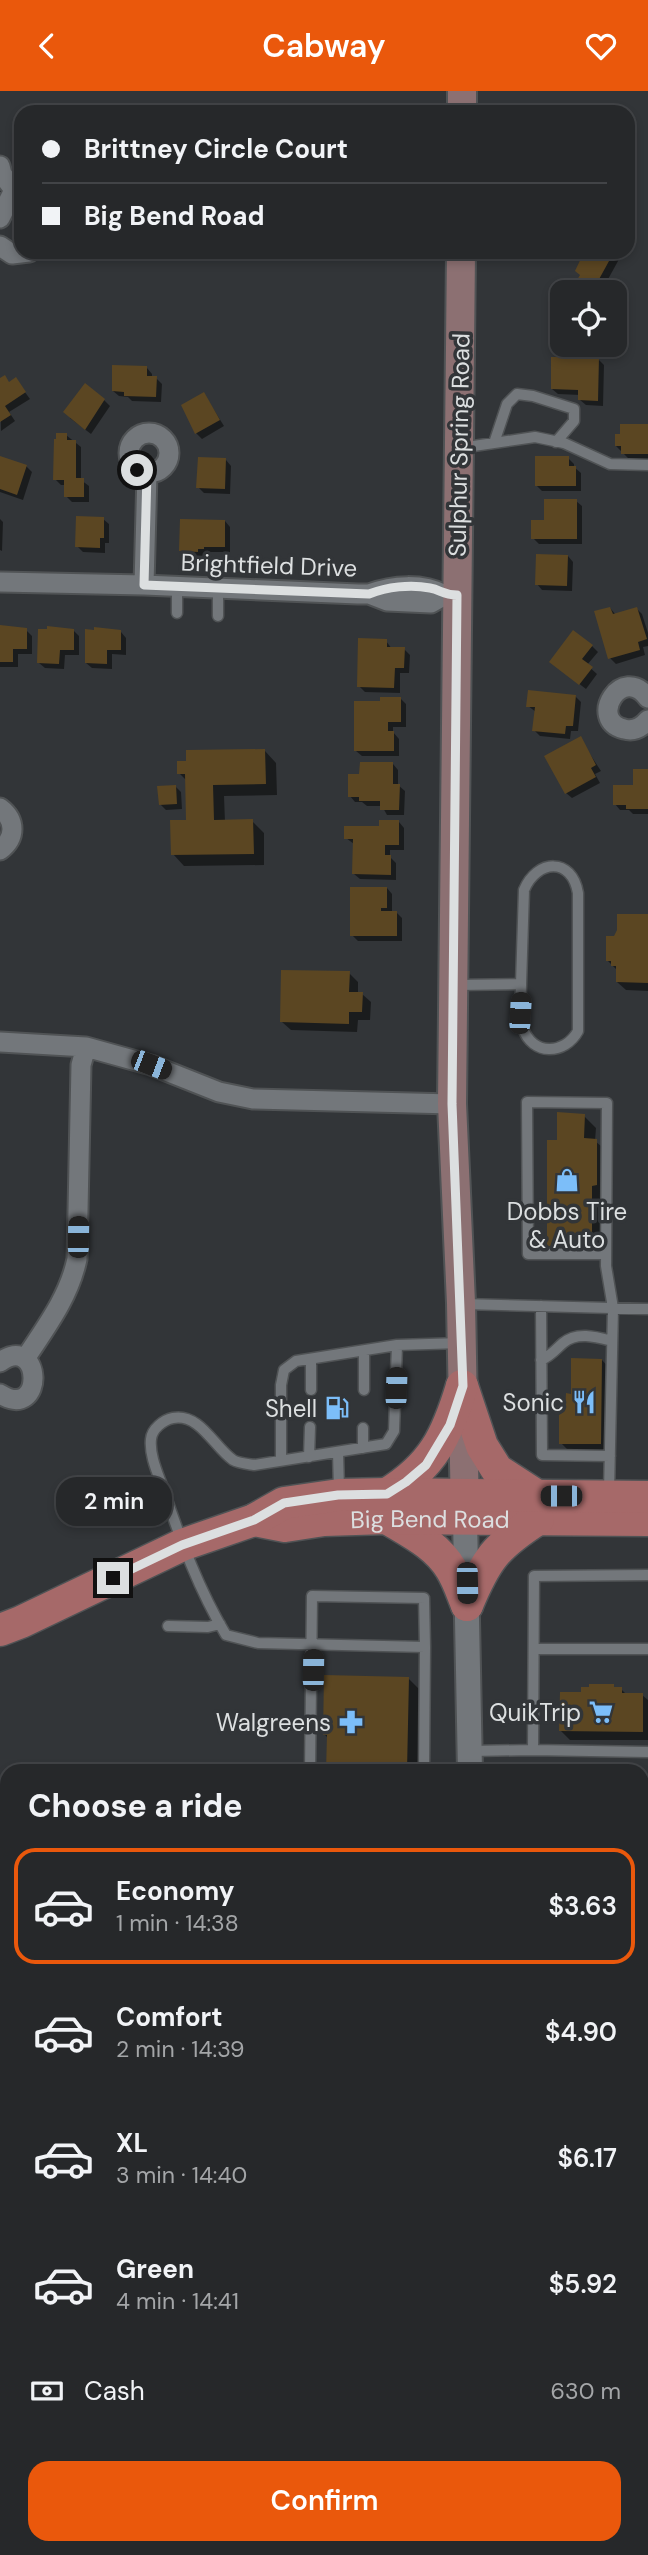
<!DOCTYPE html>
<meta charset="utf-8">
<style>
body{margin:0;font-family:"DM Sans",sans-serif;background:#323436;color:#f1f3f6;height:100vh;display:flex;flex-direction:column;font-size:26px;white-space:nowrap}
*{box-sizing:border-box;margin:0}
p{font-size:23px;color:#a4a6a8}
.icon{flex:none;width:38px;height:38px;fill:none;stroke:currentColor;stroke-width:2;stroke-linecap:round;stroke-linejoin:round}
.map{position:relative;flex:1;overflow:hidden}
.details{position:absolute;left:0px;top:1673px;width:649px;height:791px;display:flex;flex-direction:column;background:#26282a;border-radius:21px 21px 0 0;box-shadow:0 4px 10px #0003,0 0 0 2px #424447}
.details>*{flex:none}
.hud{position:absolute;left:14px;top:14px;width:621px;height:154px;border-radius:21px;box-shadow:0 4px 10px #0003,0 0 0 2px #424447;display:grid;align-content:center;height:154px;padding:0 28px;background:#26282a}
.controls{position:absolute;left:550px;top:189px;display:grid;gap:14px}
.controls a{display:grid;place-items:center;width:77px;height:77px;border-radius:14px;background:#26282a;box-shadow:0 4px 10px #0003,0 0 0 2px #424447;font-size:35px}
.end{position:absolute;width:32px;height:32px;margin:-16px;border:9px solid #dcdfe0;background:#111;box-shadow:0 0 0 4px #111}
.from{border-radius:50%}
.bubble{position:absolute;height:49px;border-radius:21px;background:#26282a;box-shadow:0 4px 10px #0003,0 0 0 2px #424447;font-size:23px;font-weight:600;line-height:49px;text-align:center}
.car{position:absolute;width:21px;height:42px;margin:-21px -10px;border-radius:9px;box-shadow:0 0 5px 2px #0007;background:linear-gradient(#222 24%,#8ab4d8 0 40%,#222 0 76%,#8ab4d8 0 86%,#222 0)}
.hud b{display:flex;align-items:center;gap:24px;height:66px;font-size:26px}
.hud b+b{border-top:2px solid #424447}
.hud i{width:18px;height:18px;background:#f1f3f6}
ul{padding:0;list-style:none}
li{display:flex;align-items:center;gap:21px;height:116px;margin:0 14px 10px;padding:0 14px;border:4px solid transparent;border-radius:21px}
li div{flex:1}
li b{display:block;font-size:26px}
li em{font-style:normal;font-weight:600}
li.current{border-color:#ea580c}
li>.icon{width:63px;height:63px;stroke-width:1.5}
h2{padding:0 28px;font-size:32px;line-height:84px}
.pay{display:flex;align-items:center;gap:18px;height:77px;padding:0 28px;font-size:26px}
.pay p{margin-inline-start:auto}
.primary-button{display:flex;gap:14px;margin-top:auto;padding:14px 28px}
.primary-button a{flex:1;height:80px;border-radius:21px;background:#ea580c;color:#fff;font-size:28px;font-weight:600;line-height:80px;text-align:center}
header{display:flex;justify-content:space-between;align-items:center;height:91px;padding:0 28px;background:#ea580c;color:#fff;font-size:32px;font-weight:600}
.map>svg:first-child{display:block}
</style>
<header><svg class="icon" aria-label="back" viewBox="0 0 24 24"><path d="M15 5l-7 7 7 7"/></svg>Cabway<svg class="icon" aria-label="heart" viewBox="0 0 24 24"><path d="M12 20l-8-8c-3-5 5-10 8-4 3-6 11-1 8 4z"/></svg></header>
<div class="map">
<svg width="648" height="2464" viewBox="0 0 648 2464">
<rect width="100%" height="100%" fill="#323538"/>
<path fill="#0007" d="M586,161H623L601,201H572L582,184Z
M598,268L604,274L603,315L586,314L580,309V304L558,303L552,298Z
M147,277L152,283V287H156L162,293L161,311L132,310L128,306L119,305L113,300Z
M0,289L10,292L16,289L30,308L9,321L15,330L1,340Z
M204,303L224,335L202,348L196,342Z
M104,309L110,315L91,343L70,327Z
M648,335V368H629L616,355Z
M66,344L81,356V389L89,395V411H72L66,405V394H61L55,388Z
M568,367L574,373V376L581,382V400H542L536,394Z
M0,368L26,375L32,381L23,409L0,401Z
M226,369L231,375L230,403L204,402L198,396Z
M576,410L582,415V453H539L533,447L546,431Z
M0,428L3,431L2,460L0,459Z
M103,428L109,433V452H105V462L83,461L77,455Z
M225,430L230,436V461H209V463H203V466L187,465L181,460Z
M568,465L573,471L572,500L542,499L537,493Z
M610,517L616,524L637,518L642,523L648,542V555L643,556L645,564L616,573L610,567Z
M0,537L26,539L32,545V563H18V576H0Z
M73,539L79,545V564H65L64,578L45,577L39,572Z
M121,541L126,547V564L112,563V578L92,577L86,572Z
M386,550L392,558H404L410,564L409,582H400V602L365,601L359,595Z
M592,555L598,561L587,574L597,583L586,598L557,576Z
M575,605L581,611L578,640H571L570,648L540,645L534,639L536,621L528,615Z
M400,607L406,613V636H393V641L399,648V665H362L356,660L382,612Z
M580,648L601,680L595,683L600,692L572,707L566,702Z
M265,660L276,672L277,704L224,705L225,731L252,730L264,742V774L184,775L173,763L187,730V690L179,682Z
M393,673L398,679V694L405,700L404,724H387L382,715H367L362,711H355L350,705L361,685Z
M648,680V723H633L629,719H620L615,713Z
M175,695L181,701L182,718L166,719L160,713Z
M399,731L404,737V759H390V766L396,772V789L360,788L354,783V753L346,747Z
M387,797L392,803V821H396L402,827V850H358L352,844Z
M648,825V900L626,899L617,891L616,878L607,869L615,847Z
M349,882L358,891V903H362L371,911L370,929H358L357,941L291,939L282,931Z
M584,1025L596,1037L595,1050L608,1061L603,1167L561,1166L549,1154L559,1051Z
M602,1269L610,1278L609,1361H570L561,1352L572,1304Z
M408,1587L420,1599L419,1680H328L329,1648L325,1644Z
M616,1598H621L627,1604H642L648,1609V1649H570L561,1640Z
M642,1738H648V1815H642Z"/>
<path fill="#5b4622" d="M584,161H614L592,201H570L580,184L575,180Z
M551,266H599L598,310L578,309V299L551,298Z
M112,274L147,275V285H157L156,306L124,305V301L112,300Z
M5,284L9,291L16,286L26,301L5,315L11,324L0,331V287Z
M85,292L105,308L85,339L63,321Z
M204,301L220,329L195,343L181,314Z
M620,333H648V363H621V355H615V343H620Z
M56,342H67V349H76V387H84V406H64V389H53L54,348H56Z
M0,365L27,374L17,404L0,398Z
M535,365H569V375H576V395H535Z
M198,366L226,367L225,398L196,397Z
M544,408H577V448H531V429H544Z
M76,425L104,426V447H100V457L75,456Z
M180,428L225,429V456H204V458H198V461L179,460Z
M536,463L568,464L567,495L535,494Z
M610,516L613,523L637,516L647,548L638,551L640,559L608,568L594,520Z
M0,534L27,537V558H13V571H0Z
M47,535L74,538V559H60L59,573L37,572L38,538H47Z
M94,536L121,539V559H107V573L85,572V538L94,539Z
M573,539L593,554L582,568L593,576L579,594L549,571Z
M358,547L387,548V556H405L404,577H395L394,597L357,596Z
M528,599L576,604L573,635H566L565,643L532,640L535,616H526Z
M380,606H401V631H388V640H394V660H354V610H380Z
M581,645L596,674L591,677L596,686L565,703L544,665Z
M265,658L266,693L213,694L214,729L253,728L254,763L171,764L170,729H186L185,683H177V670H186V659Z
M360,671H393V693H400L399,719H380V710H359V706H348V683H359Z
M633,678H648V718H626V714H613V694H633Z
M176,694L177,713L159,714L157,695Z
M379,729H399V754H385V764H391V784L352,783L353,748H344V735H379Z
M350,796H387V817H381V820H397V845H350Z
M617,823H648V892L616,891V875H611V870H606V845H614L617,839Z
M281,879L350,880L349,901H363L362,921H349V933L280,931Z
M557,1021L585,1023L584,1047L597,1048V1094L592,1095V1156L547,1155V1049H557Z
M571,1267L602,1268L601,1353H559V1324L565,1320L566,1302L571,1303Z
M324,1584L409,1586L407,1680H326L327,1644H323Z
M589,1593H614V1596H622V1602H643V1641L559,1640L560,1601H581V1596H589Z
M642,1736H648V1804H642Z"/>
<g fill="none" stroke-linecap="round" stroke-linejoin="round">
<g stroke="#505355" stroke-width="13">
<path id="service" d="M494,352L507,313L517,303L533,305L574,318V330L556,351
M460,357L535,346L564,352L610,373L648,374
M177,495V522
M218,525V497
M457,894L521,893C521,908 518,923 523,937C532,965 565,964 578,940V802C572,766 537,768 524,799L521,893
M606,1163H528L527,1011L607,1012L606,1175L613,1217L609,1401
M463,1213L648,1218
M541,1215L542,1364L610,1365
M397,1254L394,1340L386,1353L254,1374C248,1373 238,1372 233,1369C214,1356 200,1322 173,1327C163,1329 152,1338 151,1348C149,1365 159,1385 164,1400C181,1450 199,1499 226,1544L258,1552L425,1556L424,1680
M541,1269C551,1265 555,1259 563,1252C577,1240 597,1246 612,1250
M311,1299V1268
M364,1299V1260
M363,1357V1337
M338,1361L339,1399
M309,1366L310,1336
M281,1370V1294L284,1279L296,1270L397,1254L461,1252
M168,1535L208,1536L220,1533
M534,1558H648
M533,1659L648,1661
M471,1660L533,1659L534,1485L648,1484
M310,1680L312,1505L424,1507L425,1556"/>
</g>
<g stroke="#505355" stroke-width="23">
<path id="minor" d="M0,75L2,83L21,108
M0,127L14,99
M0,155L12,163L29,161
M129 362a20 20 0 1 1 40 0a20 20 0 1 1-40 0Z
M0,491L144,494L358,503H369L387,510L431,512L445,504H457
M144,494L147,382
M369,503C393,494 422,492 445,504
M648,607C622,572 587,629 624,638C634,641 642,636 648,629
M0,717C16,729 16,747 0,759
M0,951L86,956L151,974L219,1001L253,1008L452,1013
M25,1268C46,1236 69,1206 77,1168L81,974L86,956
M0,1271C42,1241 46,1331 0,1303
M642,1942L648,1941
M642,2141L648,2140
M642,2180L648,2178
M0,2381L7,2384
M204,2457L235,2460H360L377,2457"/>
</g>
<g stroke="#505355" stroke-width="28">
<path id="tertiary" d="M465,1427L470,1680
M479,2457L481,2464"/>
</g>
<g stroke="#505355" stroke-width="32">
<path id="secondary" d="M462,21V0
M461,161L452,1013L461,1212L465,1425"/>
</g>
<g stroke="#505355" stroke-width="35">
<g id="primary">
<path d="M462,1295L482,1355L497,1379L537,1405"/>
<path d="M387,1403C433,1375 447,1345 462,1295"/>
<path d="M387,1427C410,1441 437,1454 451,1478C458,1489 462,1502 467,1514"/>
<path id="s1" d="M254,1429L285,1435L324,1429L387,1427L648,1429"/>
<path d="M467,1514C486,1468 496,1455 538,1428"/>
<path d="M0,1539L21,1531L182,1454L254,1429L284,1412L339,1404L387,1403L648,1406"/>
</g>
</g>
<use href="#service" stroke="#73777b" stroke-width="10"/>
<use href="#minor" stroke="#73777b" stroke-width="19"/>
<use href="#tertiary" stroke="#73777b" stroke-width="24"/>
<use href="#secondary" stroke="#8c7072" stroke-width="28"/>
<use href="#primary" stroke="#a66969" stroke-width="32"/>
</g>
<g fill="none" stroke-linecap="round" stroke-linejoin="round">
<path stroke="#dcdfe0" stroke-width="9" d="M113,1487L182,1454L254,1429L284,1412L338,1404L387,1403L406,1391L426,1374L450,1334L463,1295L452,1013L457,504C443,504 441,499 430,497C410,493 387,496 369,503L144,494L147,382L137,379"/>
</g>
<defs>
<g id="shop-bare" transform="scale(1.89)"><path d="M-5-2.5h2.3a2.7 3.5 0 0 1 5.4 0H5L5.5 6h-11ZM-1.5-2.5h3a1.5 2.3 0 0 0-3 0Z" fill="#7cbef9" stroke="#323538" stroke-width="2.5" paint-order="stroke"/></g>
<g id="restaurant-bare" transform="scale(1.89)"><path d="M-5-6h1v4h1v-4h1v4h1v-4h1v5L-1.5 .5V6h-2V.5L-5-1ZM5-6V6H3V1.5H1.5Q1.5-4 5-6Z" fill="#7cbef9" stroke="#323538" stroke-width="2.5" paint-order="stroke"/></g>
<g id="fuel-bare" transform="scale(1.89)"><path d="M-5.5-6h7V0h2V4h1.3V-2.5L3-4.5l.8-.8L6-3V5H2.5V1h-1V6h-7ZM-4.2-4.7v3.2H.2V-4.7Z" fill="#7cbef9" stroke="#323538" stroke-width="2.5" paint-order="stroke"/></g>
<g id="supermarket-bare" transform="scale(1.89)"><path d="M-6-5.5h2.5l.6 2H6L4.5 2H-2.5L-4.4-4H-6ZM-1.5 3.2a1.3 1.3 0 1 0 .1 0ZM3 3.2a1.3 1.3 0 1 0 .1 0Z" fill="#7cbef9" stroke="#323538" stroke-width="2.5" paint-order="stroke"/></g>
<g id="pharmacy-bare" transform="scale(1.89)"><path d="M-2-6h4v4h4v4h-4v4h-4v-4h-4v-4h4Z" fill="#7cbef9" stroke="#323538" stroke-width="2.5" paint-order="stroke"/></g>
</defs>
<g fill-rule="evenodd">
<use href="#shop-bare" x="567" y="1089"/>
<use href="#restaurant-bare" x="584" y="1311"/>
<use href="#fuel-bare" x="337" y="1317"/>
<use href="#supermarket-bare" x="601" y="1621"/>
<use href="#pharmacy-bare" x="351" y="1631"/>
</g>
<g text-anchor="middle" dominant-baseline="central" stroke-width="7" stroke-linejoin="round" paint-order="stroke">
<g font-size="24" fill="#dcdfe0" stroke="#323538">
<text transform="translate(459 354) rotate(-89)">Sulphur Spring Road</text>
<text transform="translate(269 474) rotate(2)">Brightfield Drive</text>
<text stroke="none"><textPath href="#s1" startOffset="177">Big Bend Road</textPath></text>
</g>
<g font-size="24" fill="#dcdfe0" stroke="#323538" text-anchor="end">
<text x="567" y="1120" text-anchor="middle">Dobbs Tire<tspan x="567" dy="28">&amp; Auto</tspan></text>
<text x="564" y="1311">Sonic</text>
<text x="317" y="1317">Shell</text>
<text x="581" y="1621">QuikTrip</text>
<text x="331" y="1631">Walgreens</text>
</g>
</g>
</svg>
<div class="controls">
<a><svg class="icon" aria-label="locate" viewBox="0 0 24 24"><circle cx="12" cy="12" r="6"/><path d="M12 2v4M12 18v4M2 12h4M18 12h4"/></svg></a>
</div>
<i class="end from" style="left:137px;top:379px"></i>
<i class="end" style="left:113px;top:1487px"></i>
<div class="bubble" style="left:56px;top:1386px;width:116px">2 min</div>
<i class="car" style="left:520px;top:922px;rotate:3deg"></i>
<i class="car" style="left:151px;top:974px;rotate:111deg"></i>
<i class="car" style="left:78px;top:1146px;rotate:1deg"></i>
<i class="car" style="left:396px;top:1297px;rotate:2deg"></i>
<i class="car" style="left:561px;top:1405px;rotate:270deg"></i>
<i class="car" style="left:467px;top:1492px;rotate:179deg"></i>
<i class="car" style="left:313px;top:1579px;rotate:1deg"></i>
<div class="hud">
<b><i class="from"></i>Brittney Circle Court</b>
<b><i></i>Big Bend Road</b>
</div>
<section class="details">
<h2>Choose a ride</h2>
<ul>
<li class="current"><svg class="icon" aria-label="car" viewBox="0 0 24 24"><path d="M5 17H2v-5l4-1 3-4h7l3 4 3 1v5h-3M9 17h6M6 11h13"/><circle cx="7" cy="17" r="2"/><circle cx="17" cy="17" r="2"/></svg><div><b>Economy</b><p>1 min · 14:38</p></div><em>$3.63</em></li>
<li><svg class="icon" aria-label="car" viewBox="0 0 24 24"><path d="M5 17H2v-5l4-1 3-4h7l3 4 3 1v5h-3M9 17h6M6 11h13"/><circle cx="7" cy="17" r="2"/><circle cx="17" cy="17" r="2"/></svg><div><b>Comfort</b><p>2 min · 14:39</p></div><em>$4.90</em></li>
<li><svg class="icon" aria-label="car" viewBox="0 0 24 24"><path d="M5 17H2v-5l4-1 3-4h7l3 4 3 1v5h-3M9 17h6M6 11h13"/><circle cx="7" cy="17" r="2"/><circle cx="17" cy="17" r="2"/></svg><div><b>XL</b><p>3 min · 14:40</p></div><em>$6.17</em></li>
<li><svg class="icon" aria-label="car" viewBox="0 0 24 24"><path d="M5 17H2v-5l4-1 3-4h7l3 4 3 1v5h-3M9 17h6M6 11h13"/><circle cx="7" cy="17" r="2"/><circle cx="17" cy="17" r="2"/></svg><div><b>Green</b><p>4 min · 14:41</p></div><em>$5.92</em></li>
</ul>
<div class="pay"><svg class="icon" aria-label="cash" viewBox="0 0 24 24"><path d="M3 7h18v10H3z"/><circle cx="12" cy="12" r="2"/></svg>Cash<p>630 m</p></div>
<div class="primary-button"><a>Confirm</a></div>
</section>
</div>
